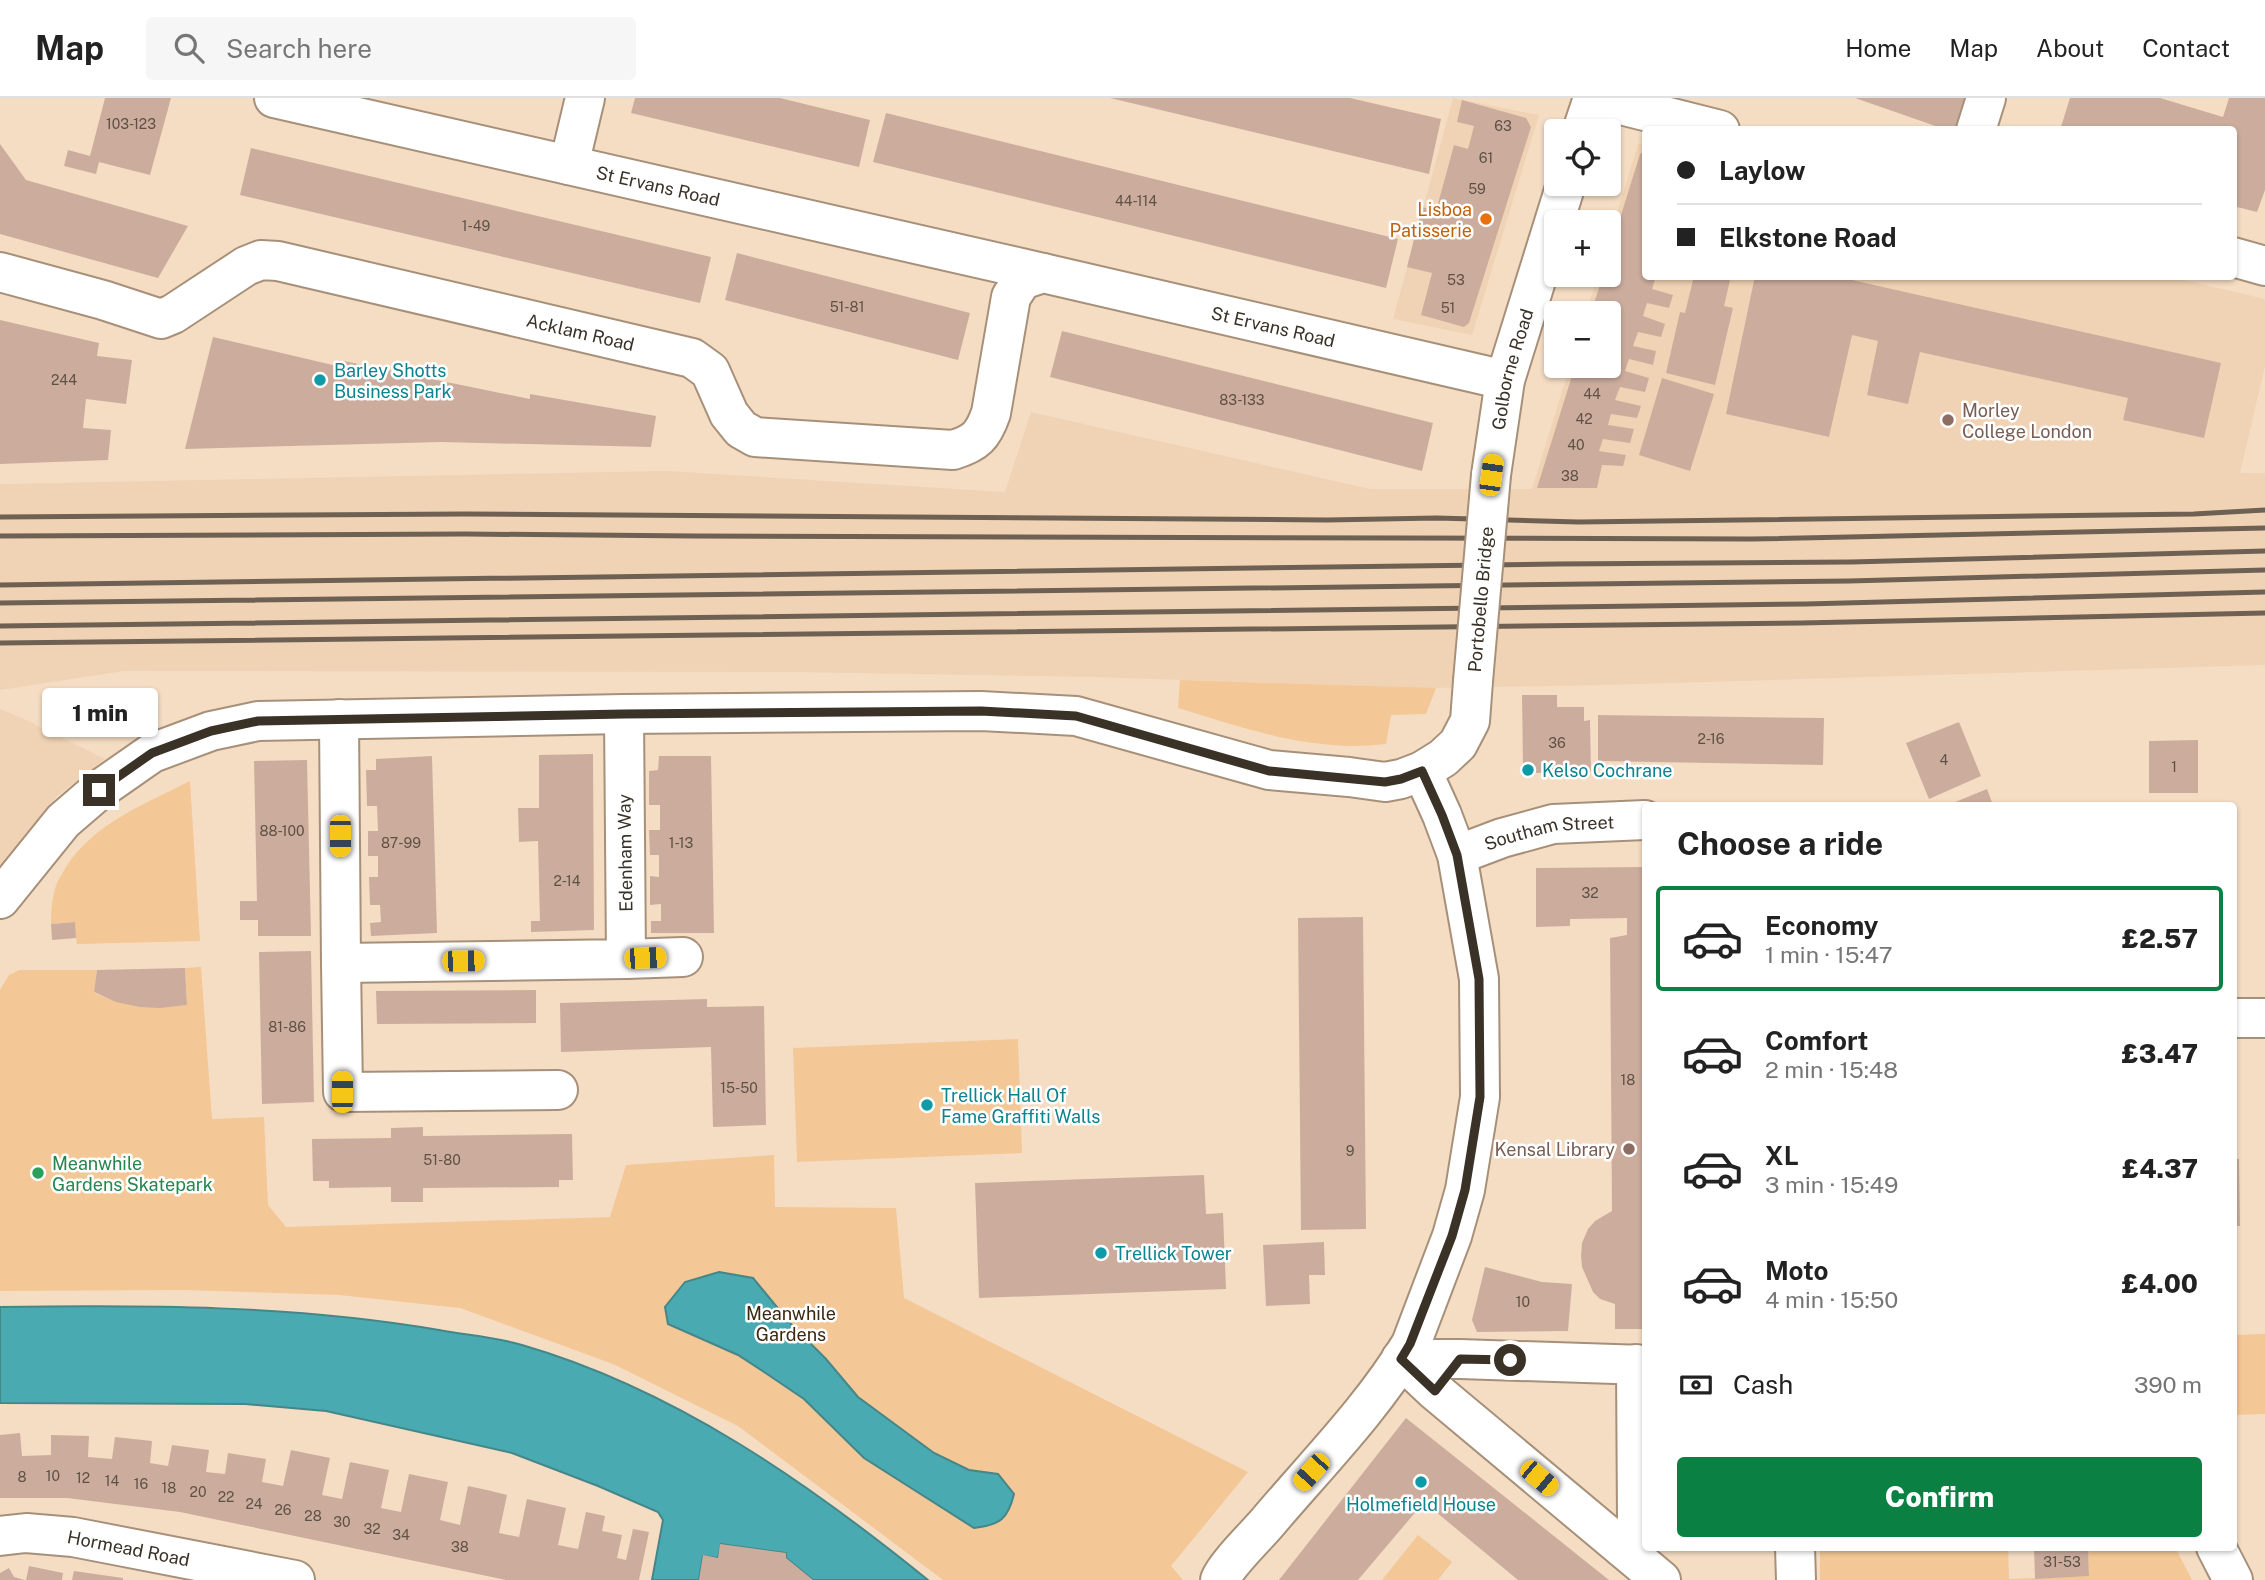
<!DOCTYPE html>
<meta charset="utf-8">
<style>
body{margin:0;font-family:"Public Sans",sans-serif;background:#f6f6f6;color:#222;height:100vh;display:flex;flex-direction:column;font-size:26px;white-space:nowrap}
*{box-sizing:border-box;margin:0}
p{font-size:23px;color:#767676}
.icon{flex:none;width:38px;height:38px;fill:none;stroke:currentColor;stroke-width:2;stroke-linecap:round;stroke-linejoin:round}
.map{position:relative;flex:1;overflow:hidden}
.side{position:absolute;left:1642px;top:704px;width:595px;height:749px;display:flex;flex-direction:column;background:#fff;border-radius:7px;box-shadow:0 2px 5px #0004}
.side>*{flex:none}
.guide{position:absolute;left:1642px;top:28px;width:595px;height:154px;border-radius:7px;box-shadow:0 2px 5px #0004;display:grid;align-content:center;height:154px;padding:0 35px;background:#fff}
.fabs{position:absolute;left:1544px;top:21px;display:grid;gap:14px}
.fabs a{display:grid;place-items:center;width:77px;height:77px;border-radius:7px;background:#fff;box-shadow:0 2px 5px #0004;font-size:35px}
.end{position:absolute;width:32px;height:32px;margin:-16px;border:9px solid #3a3127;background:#fff;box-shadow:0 0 0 4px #fff}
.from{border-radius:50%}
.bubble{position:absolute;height:49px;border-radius:7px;background:#fff;box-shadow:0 2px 5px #0004;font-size:23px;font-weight:800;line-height:49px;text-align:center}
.car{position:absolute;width:21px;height:42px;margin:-21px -10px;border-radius:9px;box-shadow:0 0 5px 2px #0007;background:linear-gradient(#f5c518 24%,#345 0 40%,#f5c518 0 76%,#345 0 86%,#f5c518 0)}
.guide b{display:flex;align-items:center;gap:24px;height:66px;font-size:26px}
.guide b+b{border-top:2px solid #e0e0e0}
.guide i{width:18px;height:18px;background:#222}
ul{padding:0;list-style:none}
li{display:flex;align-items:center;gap:21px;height:105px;margin:0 14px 10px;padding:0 21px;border:4px solid transparent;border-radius:7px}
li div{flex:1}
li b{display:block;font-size:26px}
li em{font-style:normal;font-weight:800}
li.on{border-color:#0b8043}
li>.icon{width:63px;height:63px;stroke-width:1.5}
h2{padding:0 35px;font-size:32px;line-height:84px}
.pay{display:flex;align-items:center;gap:18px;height:77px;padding:0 35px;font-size:26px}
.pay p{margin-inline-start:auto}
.action{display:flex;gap:14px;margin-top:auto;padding:14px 35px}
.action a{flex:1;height:80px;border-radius:7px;background:#0b8043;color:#fff;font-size:28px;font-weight:800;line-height:80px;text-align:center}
header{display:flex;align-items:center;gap:42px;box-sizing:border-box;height:98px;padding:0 35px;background:#fff;border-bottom:2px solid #e0e0e0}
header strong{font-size:33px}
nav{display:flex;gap:38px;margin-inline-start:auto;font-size:24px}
.search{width:490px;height:63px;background:#f6f6f6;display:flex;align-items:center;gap:18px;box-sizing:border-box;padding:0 24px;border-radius:7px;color:#767676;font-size:26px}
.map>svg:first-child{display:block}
</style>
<header>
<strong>Map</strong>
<div class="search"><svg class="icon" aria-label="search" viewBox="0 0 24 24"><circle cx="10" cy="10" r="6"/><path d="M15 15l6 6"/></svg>Search here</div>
<nav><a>Home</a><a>Map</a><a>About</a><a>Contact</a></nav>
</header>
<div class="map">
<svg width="2265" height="1482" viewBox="0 0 2265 1482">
<rect width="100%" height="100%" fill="#f5ddc4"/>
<path fill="#f0d3b4" d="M1453,0L1539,17L1472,237L1393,221Z
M1638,46L1645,47V178H2167L2265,201V268L2240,375H2265V567L1607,587L1431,590L1090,579L793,574L124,573L0,592V386L667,373L1005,394L1031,314L1370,391H1532L1570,268H1608V215H1586L1598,177H1608V144Z
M0,611L20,619L105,661L57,698L0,773Z"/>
<path fill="#f3c796" d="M1180,582L1436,590L1426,616L1391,617L1386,646C1313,655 1247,631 1178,610Z
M190,683L200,843L77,846L74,824L51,826C51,813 52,800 56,788C58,781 63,775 66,769C94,725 145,706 190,683Z
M201,869L212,1021L264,1019L268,1107L286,1129L610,1119L626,1067L774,1057L775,1109L896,1110L904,1200L1248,1374L1171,1468L1183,1482H943L738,1328L613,1266L460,1210L339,1197L185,1192L0,1193V892L9,877L19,872H97L94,895C128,909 151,911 187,907L185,870Z
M1018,941L1022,1055L797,1064L793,950Z
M2265,1236V1316L2233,1317V1237Z
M1418,1437L1452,1464L1438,1482H1382Z
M1820,1449H2008L2009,1481L2089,1478L2088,1449H2175L2192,1482H1820Z"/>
<path fill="#4aaab2" stroke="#458688" stroke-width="2" d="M719,1174L753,1180L790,1225L826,1261L858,1299L934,1355L969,1372L998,1376L1014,1396C1008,1421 1000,1427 974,1430L864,1360L804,1301L764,1274L738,1257L668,1226L665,1209L685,1184Z
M0,1209C146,1207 294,1207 439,1232C466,1237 496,1239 522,1247C674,1291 807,1384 928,1482H813L786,1460V1455L721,1446L718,1460L703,1458L699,1482H652L663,1422L658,1414L598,1388L512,1355L326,1313L245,1306L0,1305Z"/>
<path fill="#ccad9d" d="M105,0H171L150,77L99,64L96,76L64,68L68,52L90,58Z
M635,0H780L870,22L859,69L631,15Z
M1110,0H1350L1441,21L1429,76Z
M1855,0H1971L1960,32H1947Z
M2070,0H2160L2223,19L2229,0H2265V92L2257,114L2233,108V32H2060Z
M1462,2L1526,20L1531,29L1469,225L1464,229L1421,217L1432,175L1407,169L1422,109L1436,113L1454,47L1468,51L1474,28L1457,24Z
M886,15L1398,141L1386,190L873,64Z
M0,46L26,82L188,128L158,180L0,136Z
M251,50L711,159L700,205L240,97Z
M1645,53V178H1656L1652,191L1673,197L1669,210L1647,205L1643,218L1665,226L1661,239L1638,234L1633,248L1656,253L1653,267L1629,261L1625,273L1649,280L1645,294L1620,289L1615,302L1641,308L1637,320L1611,316L1608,327L1634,331L1630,345L1603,341L1599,353L1626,357L1623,368L1602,367L1597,390H1537L1575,268H1608V215H1591L1603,177H1608V159L1640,56Z
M737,155L970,215L958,262L725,202Z
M1694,178H1731L1724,208L1733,210L1715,287L1666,275L1680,214L1685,215Z
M1755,178H1834L2221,265L2204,340L2123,322L2128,300L1920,254L1908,306L1867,297L1878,243L1852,237L1829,339L1726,316Z
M0,222L99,245L97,258L132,262L126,306L86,301L83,330L111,332L108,362L0,366Z
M1062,233L1433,325L1422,373L1050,279Z
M213,239L337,268L339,262L530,301V296L656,318L651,349L441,344L185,351Z
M1662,280L1714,296L1690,373L1639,357Z
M1522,597H1557V609H1584V623L1590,622L1591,674L1532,675L1523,668Z
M1598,617L1824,620L1823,667L1598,663Z
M1959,624L1981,678L1929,701L1906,645Z
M2198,642V695H2149V643Z
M593,656L594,832L531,834V823H540L538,743L519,744L518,710H539V657Z
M432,658L437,835L371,838L370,825L381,824L380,807H370L369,779H378V758H368V733H378L377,708H367L366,672H376V661Z
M659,658H711L714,835H651V823H661V806L650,807V778L659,779V757H650L649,732H660V707H649V673L658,672Z
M307,662L311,838H258V822H240V803H257L254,663Z
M1987,691L1993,707H1948Z
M1645,769V1231H1615V1206L1600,1201L1593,1194L1582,1169L1581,1158L1582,1145L1588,1131L1595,1123L1612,1113L1610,840L1627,837V820L1570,821V828L1536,829V770Z
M1363,819L1366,1131L1301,1132L1298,820Z
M75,824L76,840L52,842L51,826Z
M311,853L314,1004L262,1006L259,854Z
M185,870L187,907L160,910L140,909L116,904L94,894L97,872Z
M536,892V925L377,926L376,893Z
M707,901V909L764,908L766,1027L713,1029L711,949L561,954L560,905Z
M423,1029V1038L572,1036L573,1082H559V1089L423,1090V1104H391V1089L329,1090V1083H313L312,1041L391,1040V1030Z
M2233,1061H2239L2240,1128H2233Z
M1204,1077L1206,1116L1223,1115L1226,1191L979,1200L975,1085Z
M1324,1144L1325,1177H1309L1310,1206L1266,1208L1263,1147Z
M1485,1169L1542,1184L1572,1186L1568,1233L1477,1234L1472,1222Z
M1406,1320L1460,1363L1609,1482H1518L1424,1404L1358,1482H1279Z
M20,1335L22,1358L51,1357V1337L89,1338L88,1359L112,1361L115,1339L152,1343L150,1365L168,1368L172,1347L209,1352L206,1374L225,1376L228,1355L266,1361L262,1384L283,1388L291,1352L330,1360L322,1397L342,1401L350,1364L389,1372L381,1410L401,1414L409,1376L448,1384L440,1422L460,1427L468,1388L487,1392L507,1397L499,1435L519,1439L527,1401L566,1410L558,1447L578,1451L586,1414L605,1418L602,1433L622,1437L617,1460L626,1462L633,1431L649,1434L639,1482H506L180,1414L67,1400H0V1337Z
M720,1446L786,1455V1460L813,1482H699L703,1457L718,1460Z
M2034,1449H2088L2089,1478L2035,1481Z
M29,1468L63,1475L62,1482H26Z
M9,1470L14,1479L25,1482H0V1475Z
M74,1473L123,1480V1482H72Z"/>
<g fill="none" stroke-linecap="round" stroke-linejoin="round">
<g stroke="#a79079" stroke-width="42">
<g id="minor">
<path id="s1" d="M274,0L1043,175"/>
<path d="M1593,0L1720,32"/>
<path d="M1976,32L1986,0"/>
<path d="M569,67L585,0"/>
<path d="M2233,159L2265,168"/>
<path id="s2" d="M0,174L103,202L161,221L173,216L246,168L261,162L278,163L692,260L710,273L729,316L741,331L755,339L953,352C976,345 983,338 991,315L1011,199L1022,182L1043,175L1505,282"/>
<path d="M339,621L341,865L626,861L624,616"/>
<path id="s3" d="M1457,757L1502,740L1553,726L1645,722"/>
<path d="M626,861L683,859"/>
<path d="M341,865L343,994L558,992"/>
<path d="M2233,920H2265"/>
<path d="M1401,1261L1435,1293L1661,1482"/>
<path d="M1401,1261H1460L1645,1267"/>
<path id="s4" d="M0,1438L26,1435L73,1439L295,1482"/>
<path d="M1795,1449L1796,1482"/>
<path d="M2216,1449L2233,1482"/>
<path d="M1623,1450L1634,1436L1637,1421L1636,1266"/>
<path d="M1220,1482C1226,1467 1254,1440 1267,1425C1316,1367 1371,1312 1411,1246L1452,1138L1465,1092L1480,999L1479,881L1457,757L1442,717L1422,673"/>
</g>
</g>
<g stroke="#a79079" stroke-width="42">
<g id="tertiary">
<path d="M1582,33L1593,0"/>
<path id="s5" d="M1491,377L1505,282L1566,86"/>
<path d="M0,801L63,723L99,692L152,655L211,633L258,623L624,616L981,613L1076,618L1269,672L1349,679L1385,684L1401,681L1422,673L1443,660L1458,646L1470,623L1473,583"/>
</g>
</g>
<use href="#minor" stroke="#fff" stroke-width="38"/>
<use href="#tertiary" stroke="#fff" stroke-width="38"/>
<path stroke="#6e6153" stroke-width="5" d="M0,419L465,416L1327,422L1437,420L1578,424L2194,416L2265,412
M0,438L466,436L695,438L1752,441L2265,430
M0,487L1557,466L1851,464L2265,453
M0,505L1849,483L2265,472
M0,528L1806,506L2265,494
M0,545L1801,525L2265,515"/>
<g stroke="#a79079" stroke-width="42" stroke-linecap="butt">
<g id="tertiary-bridge">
<path id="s6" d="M1473,583L1491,377"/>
</g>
</g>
<use href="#tertiary-bridge" stroke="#fff" stroke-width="38"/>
</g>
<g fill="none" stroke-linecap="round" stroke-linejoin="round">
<path stroke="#3a3127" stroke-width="9" d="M99,692L152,655L211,633L258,623L624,616L981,613L1076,618L1269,673L1385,684L1401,681L1422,673L1442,717L1457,757L1479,881L1480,999L1465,1092L1452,1138L1410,1246L1401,1261L1435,1293L1460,1261L1510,1262"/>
</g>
<circle fill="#e8710a" stroke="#fff" stroke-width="2.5" cx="1486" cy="121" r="7"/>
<g fill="#0f9aa8" stroke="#fff" stroke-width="2.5">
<circle cx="320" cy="282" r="7"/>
<circle cx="1528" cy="672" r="7"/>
<circle cx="927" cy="1007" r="7"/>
<circle cx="1101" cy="1155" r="7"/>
<circle cx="1421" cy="1384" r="7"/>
</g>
<g fill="#8d6e63" stroke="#fff" stroke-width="2.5">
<circle cx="1948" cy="322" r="7"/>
<circle cx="1629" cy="1051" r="7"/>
</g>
<circle fill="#2e9e5b" stroke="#fff" stroke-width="2.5" cx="38" cy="1075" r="7"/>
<g text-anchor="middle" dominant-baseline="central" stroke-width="5" stroke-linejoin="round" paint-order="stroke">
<g font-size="14" fill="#5e5044">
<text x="131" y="26">103-123</text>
<text x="1503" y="28">63</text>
<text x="1486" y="60">61</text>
<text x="1477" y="91">59</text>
<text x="1136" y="103">44-114</text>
<text x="476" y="128">1-49</text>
<text x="1456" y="182">53</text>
<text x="847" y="209">51-81</text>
<text x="1448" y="210">51</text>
<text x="64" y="282">244</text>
<text x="1592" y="296">44</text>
<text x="1242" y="302">83-133</text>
<text x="1584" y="321">42</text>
<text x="1576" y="347">40</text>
<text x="1570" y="378">38</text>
<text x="1711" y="641">2-16</text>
<text x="1557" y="645">36</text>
<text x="1944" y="662">4</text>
<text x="2174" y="669">1</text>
<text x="282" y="733">88-100</text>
<text x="401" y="745">87-99</text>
<text x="681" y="745">1-13</text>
<text x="567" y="783">2-14</text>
<text x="1590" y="795">32</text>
<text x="287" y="929">81-86</text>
<text x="1628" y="982">18</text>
<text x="739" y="990">15-50</text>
<text x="1350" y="1053">9</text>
<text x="442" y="1062">51-80</text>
<text x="1523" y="1204">10</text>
<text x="53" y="1378">10</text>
<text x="22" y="1379">8</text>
<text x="83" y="1380">12</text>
<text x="112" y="1383">14</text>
<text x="141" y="1386">16</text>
<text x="169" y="1390">18</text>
<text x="198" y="1394">20</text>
<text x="226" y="1399">22</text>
<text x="254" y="1406">24</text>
<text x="283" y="1412">26</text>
<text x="313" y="1418">28</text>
<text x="342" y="1424">30</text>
<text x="372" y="1431">32</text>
<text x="401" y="1437">34</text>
<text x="460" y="1449">38</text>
<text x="2062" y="1464">31-53</text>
</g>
<g font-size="18" fill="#3a3127" stroke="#fff">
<text stroke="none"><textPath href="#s1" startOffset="394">St Ervans Road</textPath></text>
<text stroke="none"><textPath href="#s2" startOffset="1482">St Ervans Road</textPath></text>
<text stroke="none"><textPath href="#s2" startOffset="612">Acklam Road</textPath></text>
<text stroke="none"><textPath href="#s5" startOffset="108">Golborne Road</textPath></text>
<text stroke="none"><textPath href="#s6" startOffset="82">Portobello Bridge</textPath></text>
<text stroke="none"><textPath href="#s3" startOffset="96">Southam Street</textPath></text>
<text transform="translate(625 755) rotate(-91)">Edenham Way</text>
<text stroke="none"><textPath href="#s4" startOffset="130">Hormead Road</textPath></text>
</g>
<g font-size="18" fill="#c56008" stroke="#fff" text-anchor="end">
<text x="1472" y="111">Lisboa<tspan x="1472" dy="21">Patisserie</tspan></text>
</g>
<g font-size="18" fill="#0d838f" stroke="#fff" text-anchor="start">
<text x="334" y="272">Barley Shotts<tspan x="334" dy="21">Business Park</tspan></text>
<text x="1542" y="672">Kelso Cochrane</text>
<text x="941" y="997">Trellick Hall Of<tspan x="941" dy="21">Fame Graffiti Walls</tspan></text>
<text x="1115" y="1155">Trellick Tower</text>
<text x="1421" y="1406" text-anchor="middle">Holmefield House</text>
</g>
<g font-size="18" fill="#785e54" stroke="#fff" text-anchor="start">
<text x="1962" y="312">Morley<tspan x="1962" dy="21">College London</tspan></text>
<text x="1615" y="1051" text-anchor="end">Kensal Library</text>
</g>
<g font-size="18" fill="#27864d" stroke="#fff" text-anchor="start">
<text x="52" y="1065">Meanwhile<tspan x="52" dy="21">Gardens Skatepark</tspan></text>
</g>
<g font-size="18" fill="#3c280f" stroke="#fff">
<text x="791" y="1215">Meanwhile<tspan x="791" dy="21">Gardens</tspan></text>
</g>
</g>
</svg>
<div class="fabs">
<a><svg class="icon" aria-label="locate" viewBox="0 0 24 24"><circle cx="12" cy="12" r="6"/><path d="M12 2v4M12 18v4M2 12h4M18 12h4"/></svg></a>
<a>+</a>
<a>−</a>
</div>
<i class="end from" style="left:1510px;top:1262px"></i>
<i class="end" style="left:99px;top:692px"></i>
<div class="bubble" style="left:42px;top:590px;width:116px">1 min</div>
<i class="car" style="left:1491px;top:377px;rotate:8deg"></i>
<i class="car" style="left:340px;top:738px;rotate:180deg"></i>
<i class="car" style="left:645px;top:860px;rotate:88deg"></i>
<i class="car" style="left:463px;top:863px;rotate:89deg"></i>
<i class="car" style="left:342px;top:994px;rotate:0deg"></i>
<i class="car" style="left:1311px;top:1374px;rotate:222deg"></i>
<i class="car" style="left:1539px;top:1380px;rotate:130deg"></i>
<div class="guide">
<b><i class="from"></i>Laylow</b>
<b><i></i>Elkstone Road</b>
</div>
<section class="side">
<h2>Choose a ride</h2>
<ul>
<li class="on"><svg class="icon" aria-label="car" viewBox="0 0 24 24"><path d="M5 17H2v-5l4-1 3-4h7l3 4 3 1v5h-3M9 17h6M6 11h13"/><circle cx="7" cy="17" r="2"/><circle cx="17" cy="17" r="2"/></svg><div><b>Economy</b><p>1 min · 15:47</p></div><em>£2.57</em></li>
<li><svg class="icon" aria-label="car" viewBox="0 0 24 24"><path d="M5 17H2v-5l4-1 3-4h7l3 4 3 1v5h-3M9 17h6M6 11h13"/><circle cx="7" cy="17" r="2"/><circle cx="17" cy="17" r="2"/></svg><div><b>Comfort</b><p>2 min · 15:48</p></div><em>£3.47</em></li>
<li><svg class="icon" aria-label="car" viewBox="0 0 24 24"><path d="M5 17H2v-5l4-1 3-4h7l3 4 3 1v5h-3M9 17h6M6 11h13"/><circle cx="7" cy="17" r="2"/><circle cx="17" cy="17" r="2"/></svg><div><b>XL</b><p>3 min · 15:49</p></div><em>£4.37</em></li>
<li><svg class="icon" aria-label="car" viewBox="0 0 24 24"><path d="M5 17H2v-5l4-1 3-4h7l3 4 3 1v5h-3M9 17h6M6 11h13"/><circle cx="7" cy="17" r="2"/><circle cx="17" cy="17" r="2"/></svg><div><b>Moto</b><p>4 min · 15:50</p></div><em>£4.00</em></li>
</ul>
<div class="pay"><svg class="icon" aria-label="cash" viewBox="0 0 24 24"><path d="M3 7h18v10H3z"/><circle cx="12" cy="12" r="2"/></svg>Cash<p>390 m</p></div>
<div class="action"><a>Confirm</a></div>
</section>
</div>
